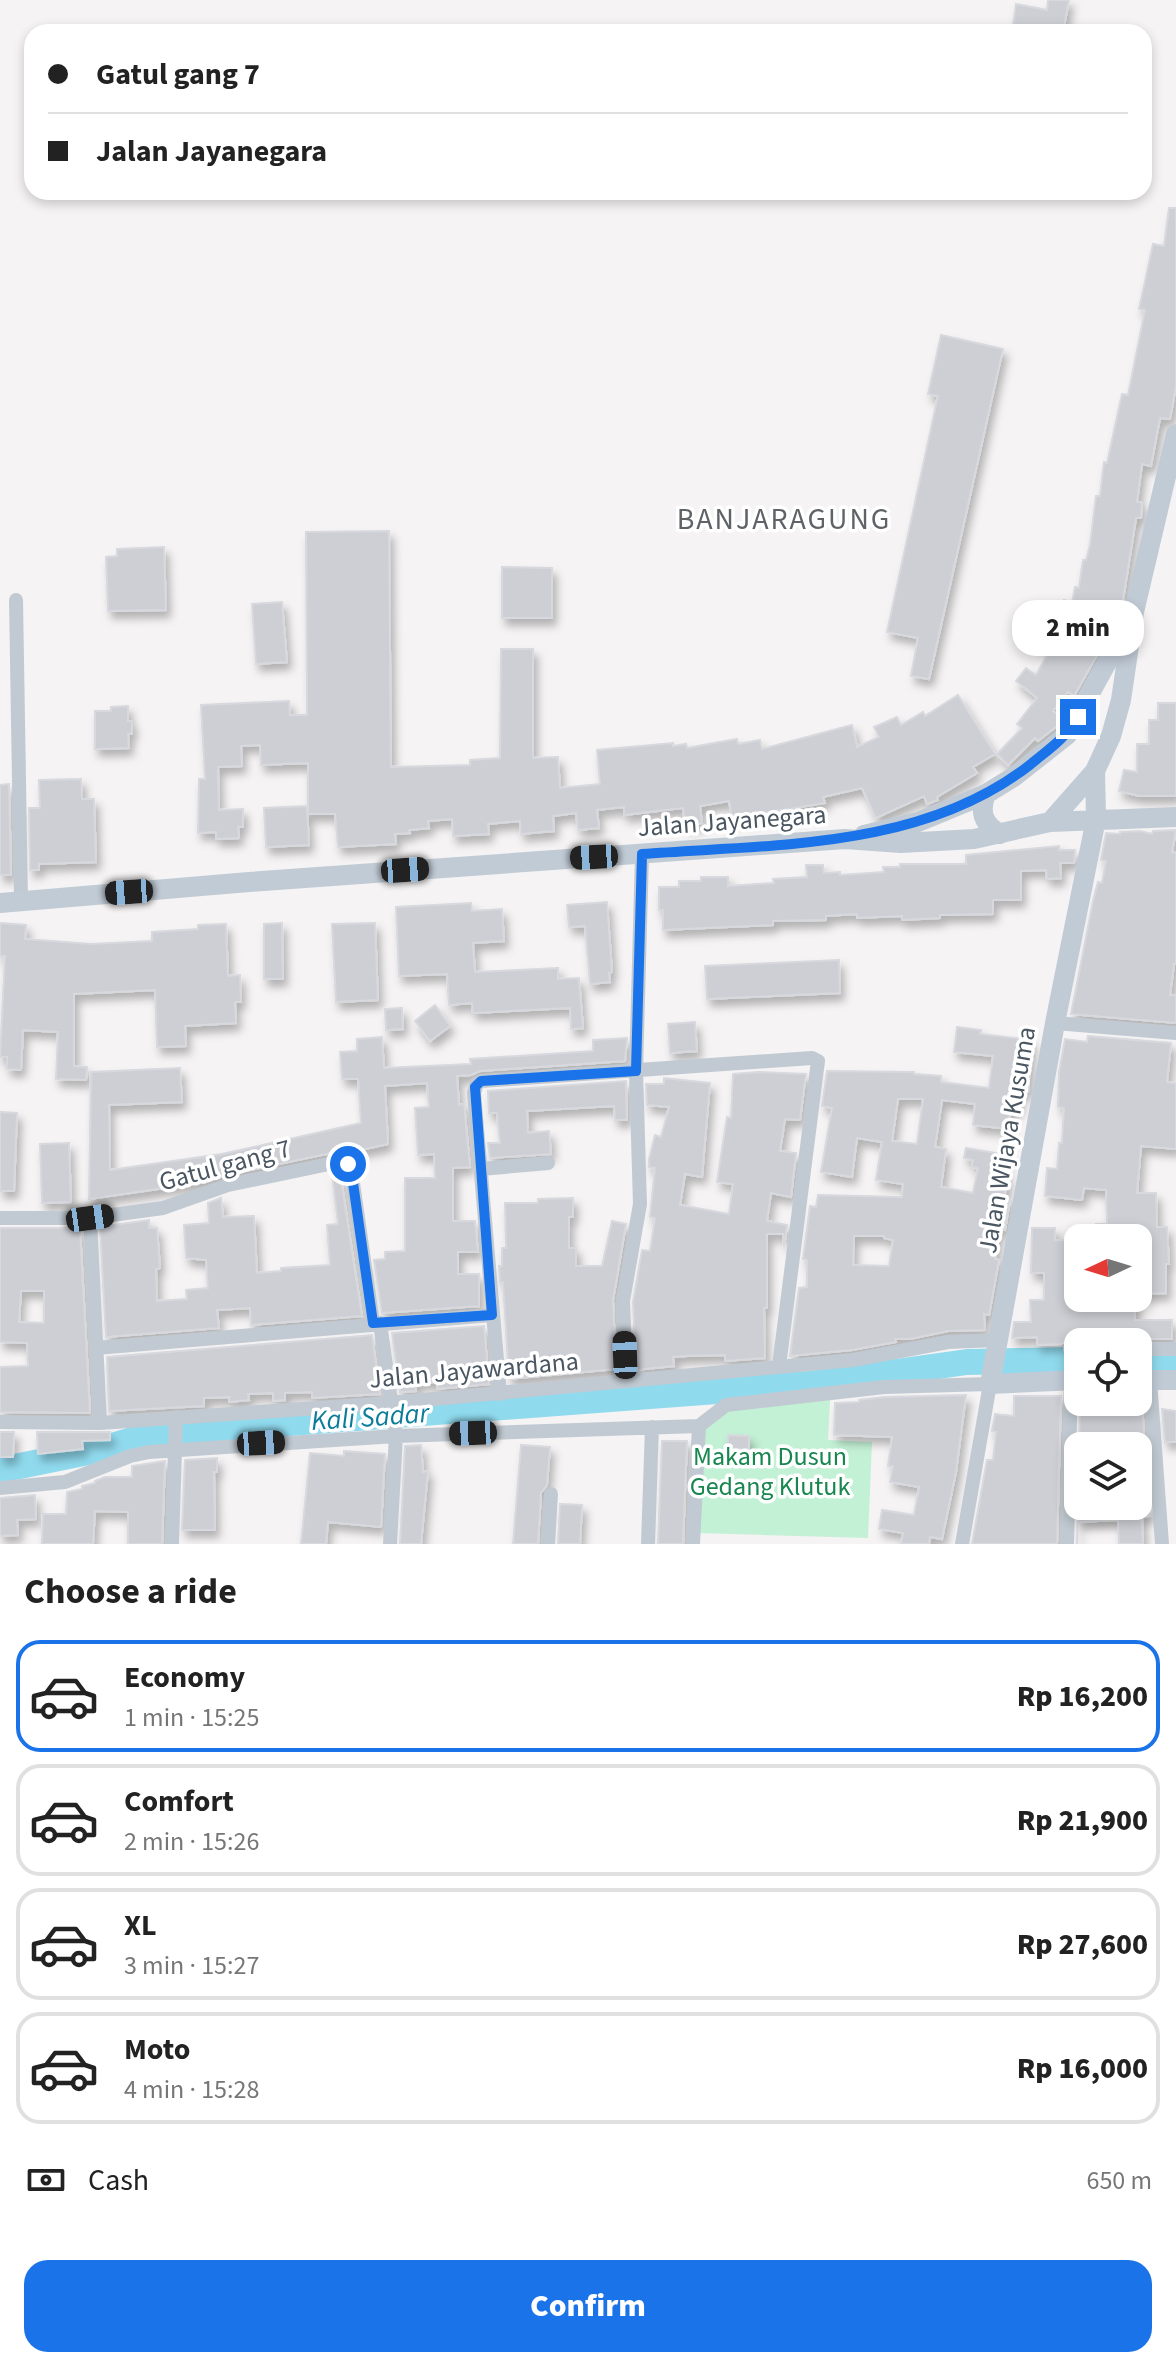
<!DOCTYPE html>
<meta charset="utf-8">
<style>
body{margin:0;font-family:"Source Sans 3",sans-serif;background:#f2f2f2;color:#222;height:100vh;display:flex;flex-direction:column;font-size:30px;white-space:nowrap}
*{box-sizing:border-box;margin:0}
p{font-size:26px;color:#767676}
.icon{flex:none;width:44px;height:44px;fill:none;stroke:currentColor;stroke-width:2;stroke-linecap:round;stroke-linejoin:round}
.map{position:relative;height:1544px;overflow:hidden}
.panel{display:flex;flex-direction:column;background:#fff;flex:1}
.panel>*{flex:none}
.guide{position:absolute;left:24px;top:24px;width:1128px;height:176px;border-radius:24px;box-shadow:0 4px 12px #0003;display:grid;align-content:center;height:176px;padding:0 24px;background:#fff}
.needle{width:52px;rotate:266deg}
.buttons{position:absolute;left:1064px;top:1224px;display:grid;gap:16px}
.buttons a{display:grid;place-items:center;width:88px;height:88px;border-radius:16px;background:#fff;box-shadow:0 4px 12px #0003;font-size:40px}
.end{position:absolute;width:36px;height:36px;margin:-18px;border:10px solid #1a73e8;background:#fff;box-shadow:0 0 0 4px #fff}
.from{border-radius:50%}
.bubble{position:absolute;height:56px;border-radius:24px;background:#fff;box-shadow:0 4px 12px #0003;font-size:26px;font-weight:800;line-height:56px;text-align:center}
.car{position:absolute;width:24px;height:48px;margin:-24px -12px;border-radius:10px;box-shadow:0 0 6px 2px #0007;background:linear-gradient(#222 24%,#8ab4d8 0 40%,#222 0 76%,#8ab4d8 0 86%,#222 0)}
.guide b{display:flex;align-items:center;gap:28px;height:76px;font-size:30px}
.guide b+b{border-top:2px solid #e0e0e0}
.guide i{width:20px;height:20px;background:#222}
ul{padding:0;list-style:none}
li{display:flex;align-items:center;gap:24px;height:112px;margin:0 16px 12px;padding:0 8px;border:4px solid #e0e0e0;border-radius:24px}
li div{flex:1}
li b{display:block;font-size:30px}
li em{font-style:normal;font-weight:800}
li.current{border-color:#1a73e8}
li>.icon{width:72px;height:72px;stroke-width:1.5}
h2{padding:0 24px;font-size:36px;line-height:96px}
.pay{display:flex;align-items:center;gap:20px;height:88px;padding:0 24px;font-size:30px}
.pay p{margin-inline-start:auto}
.action{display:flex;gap:16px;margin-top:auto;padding:16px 24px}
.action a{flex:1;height:92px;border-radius:24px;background:#1a73e8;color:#fff;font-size:32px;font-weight:800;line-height:92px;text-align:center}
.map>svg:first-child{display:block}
</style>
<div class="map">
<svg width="1176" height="1544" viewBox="0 0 1176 1544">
<defs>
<filter id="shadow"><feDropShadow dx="4" dy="7" stdDeviation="4" flood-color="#0004"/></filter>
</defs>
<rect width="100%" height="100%" fill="#f5f3f3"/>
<path fill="#c3f1d5" d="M830,1400L828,1440L872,1442L868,1538L698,1533L703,1430L729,1410Z"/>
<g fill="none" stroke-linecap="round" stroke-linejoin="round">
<path stroke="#90daee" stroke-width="26" d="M1138,1360L1176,1361
M0,1470L103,1449L155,1433L810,1384L967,1362L1078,1360"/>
</g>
<path fill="#cdcfd5" stroke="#d7d9de" stroke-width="2" fill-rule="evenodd" filter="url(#shadow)" d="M1048,0H1069L1063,32H1012L1016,4L1047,10Z
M1169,208H1176V386L1170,419L1160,418L1151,466L1142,464L1137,502H1142L1141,518H1136L1121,613L1074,696L1068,692L1053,711L1062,718L1057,726L1038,741L1035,738L1008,765L997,754L1022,728L1017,724L1037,698L1016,681L1026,668L1036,675L1050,650L1039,644L1048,627L1051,629L1064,600L1072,603L1075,587L1079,588L1083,560H1086L1090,545L1096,496H1100L1104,462L1107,463L1122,394L1128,395L1145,310L1139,309L1153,244L1164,246Z
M941,335L1003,349L929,679L911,676L918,638L887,632L938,396L928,394Z
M389,531L391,767L470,765V760L500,758L501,649H533V758L558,757L560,788L600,784L597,750L673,743V746L686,744L687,748L737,739L738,744L760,740L762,749L852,725L857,747L879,737L874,727L897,717L901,725L923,712L925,716L958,695L995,754L973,767L977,773L937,797L938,800L927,804L924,796L876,818L862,788L823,797L825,803L732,818L729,801L700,806L702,823L685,825L683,808L624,815V807L597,810L599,828L578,830L576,813L553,816L554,831L521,834L520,821L488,824L489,834L453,836L452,819L428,821L429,828L409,830L410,833L395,834L396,844L338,847L335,814H308V763L261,765L260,745L241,746L242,766L218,767L219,810L243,809V827H238L239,838L216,839V832L198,833L199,779H205L201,705L289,701L290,715H307L306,532Z
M164,547L166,610L108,611L106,557L117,556V549Z
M502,567L552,568V618H502Z
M282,602L287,662L256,664L252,604Z
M1158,703H1176V796H1139L1119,791L1124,770L1137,772V744H1149V720H1158Z
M128,706V721H132V734H128L129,748L95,749V711H111V707Z
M81,779L82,799H94L96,862L39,864V870H30L29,808H40L39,780Z
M9,784L11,875H0V785Z
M307,806L309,845L266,847L264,808Z
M1176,830L1172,852L1176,853V964H1174L1170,995H1176V1023L1071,1014L1093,901L1098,882L1102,883L1106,861L1101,860L1106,833L1120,834V832L1140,831L1152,834L1153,831Z
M1059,846V850H1075L1074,863H1060L1061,878L1047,879L1046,870L1021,871V900H993V914L940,915V918L902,920V916L857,918V914L826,916V920L773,921V925L663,930V910H659V887H679V881H701V877H728V886L774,883L773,879L807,877L806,865H823L824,873L840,872V875L884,872L883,867H900V864H966V855Z
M607,902L612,972L609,973L610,982L590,984L585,926L569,927L567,905Z
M471,903L472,911L502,909L504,941L473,943L475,972L558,968V979L579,978L583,1028L571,1029L570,1008L473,1013L472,1003L449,1005L447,974L399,976L396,907Z
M0,923L26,925L25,939L91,944L152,941V932L198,929V925L226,924L228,976L240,975L241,1002H235L236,1023L185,1026L186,1046L157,1047L155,990L74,994V1066L87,1067L86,1080L56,1079L58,1032L23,1030L21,1070L7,1069V1057H0L5,956H0Z
M282,923L283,979H264V924Z
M375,923L378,1000L336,1002L332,924Z
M839,960L840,993L707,999L705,966Z
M435,1005L450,1026L430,1041L415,1021Z
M402,1008L403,1029L386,1030L385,1009Z
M695,1022L697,1051L670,1053L668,1024Z
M957,1027L981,1030L980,1034L1032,1040L1028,1092L1020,1091L1018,1109L1011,1108L1008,1129L973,1125L975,1104L942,1100L935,1147L946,1149L941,1187L973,1193L978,1168L972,1167L973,1160L964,1158L966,1148L1007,1155L1003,1174L1008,1175L1004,1199L1010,1200L1005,1230L999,1228L995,1259L999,1260L989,1315L984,1314L985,1330L948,1331L910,1339H895L896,1342L852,1350L790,1356L799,1288L807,1287V1260L803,1259L810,1206L816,1207L818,1195L902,1197L903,1184L876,1180L882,1142L857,1138L852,1177L821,1172L832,1108L822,1106L827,1071L914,1072V1074L941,1076V1082L989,1088L993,1056L954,1052ZM898,1099H923L917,1144L892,1141ZM854,1236H884V1238L893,1240L889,1266L853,1265Z
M1088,1036L1171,1043L1167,1082L1176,1083V1149L1141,1146L1137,1193H1156L1157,1227H1167L1169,1264H1166V1293L1138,1294V1238H1096V1224H1107L1106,1190L1084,1188L1082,1200L1045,1196L1047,1168L1057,1169L1059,1143H1062L1064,1108L1058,1107L1059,1072L1065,1039L1087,1042Z
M382,1037L384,1068L471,1064L470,1059L593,1051V1040L627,1038L625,1061L480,1071L471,1075L457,1076L459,1105L464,1104L470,1167L453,1168V1221H475L478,1252H458V1274H479V1306L382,1313L374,1260L385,1259V1252L405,1251V1178H435L434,1154L418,1155L415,1108L429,1107L427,1083L385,1086L388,1144L348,1153L341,1151L226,1175L206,1182L89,1199L91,1072L180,1068L182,1102L109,1105L110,1170L222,1154L361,1123L358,1079H342L340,1052L357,1051V1039Z
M759,1072L806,1074L800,1120L785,1119L780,1151L796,1153L791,1197L771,1193L767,1221L787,1225L784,1247L783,1234H767V1308H764L765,1358L725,1361V1355L687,1356L673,1357L674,1366L636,1370L633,1302L642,1250L650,1251L655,1218L650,1217L655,1168L649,1167V1159L655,1135L661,1137L669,1107L647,1105L646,1084H664V1078L710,1083L702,1177L685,1174L680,1205L729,1214L733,1184L717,1182L727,1117L731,1118L733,1074Z
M626,1081L627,1120H615L614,1106L527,1111L528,1133L549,1131L551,1154L490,1158L488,1143H500L497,1113H489L488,1091Z
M0,1112L17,1113L14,1191H0Z
M69,1143L71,1202L42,1203L40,1144Z
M340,1172L362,1316L251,1325L250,1308L217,1310L219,1328L106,1337L100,1227L149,1220V1228H157L160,1268L156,1269L157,1301L187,1299L186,1290L208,1288L206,1260L186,1258L184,1225L209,1223L208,1203L221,1198L223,1217L254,1216L257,1273L281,1271V1268L330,1265L327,1225L338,1224L332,1174Z
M573,1198V1217H569V1248H576V1266H602L612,1221L626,1224L613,1300L616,1369L509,1379L503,1282H500L499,1266H502V1248H506L505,1203H538V1199Z
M0,1228H80L90,1413L0,1412V1367L28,1366L27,1343L0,1342ZM21,1291H44V1323L19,1322Z
M1032,1228H1055V1240H1075V1247H1078V1298L1135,1299V1320H1172V1339H1138L1131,1342H1085L1070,1339L1061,1344L1037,1345V1337L1012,1338L1014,1322H1031L1030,1300H1044V1273H1031Z
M484,1326L489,1384L437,1389V1382L415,1383L416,1391L400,1392L392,1333Z
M372,1335L380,1394L312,1398V1392L285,1393V1400L273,1401V1393L248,1394L249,1400L229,1402V1397L204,1398V1406L109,1411L107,1357Z
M966,1395L956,1472L942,1539L930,1537L929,1544H901L903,1533L879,1529L882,1510L914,1515L919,1487L890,1482L893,1466H888L892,1437L834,1435L835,1403L859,1402V1400L885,1397Z
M1014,1396H1061L1057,1544H972L987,1460H993L996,1432L992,1431L995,1414L1014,1416Z
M1080,1402H1142L1146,1467L1138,1468V1446H1079Z
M1162,1409L1176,1411V1442H1165Z
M0,1432H14L13,1457H0Z
M37,1432H110V1440L82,1441L83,1449L38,1454Z
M728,1435L749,1436V1450L727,1449Z
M662,1441H687L683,1544H658Z
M421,1445L423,1472L428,1471L421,1544H400L405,1446Z
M521,1445L550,1447L547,1485L541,1493L538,1544H513Z
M344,1451L385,1454L381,1527L328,1522L326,1544H301L310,1453L344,1456Z
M217,1458V1472H214L215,1530H182L185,1460Z
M165,1461L162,1544H128V1512L95,1511L93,1544H42L43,1514H66L67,1492L82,1489V1486L95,1483V1481L105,1477H132V1466Z
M35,1495L36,1519L17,1520L18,1535L0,1536V1498Z
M1078,1503V1506H1149L1150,1516L1142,1517L1143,1544H1119L1118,1520L1078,1522L1077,1544Z
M560,1504L582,1505L580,1544H558Z"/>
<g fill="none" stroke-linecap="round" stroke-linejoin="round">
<path stroke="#c1cad2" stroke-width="14" d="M16,600L21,901
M1055,1023L1176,1033
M481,1169L548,1163
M0,1218H90L163,1208L228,1185L343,1161L351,1169L373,1323
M90,1218L100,1423
M380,1323L396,1436L699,1426L726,1405L884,1387L990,1384L962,1544
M96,1348L492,1315
M1070,1349H1078
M1138,1349H1176
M626,1380L623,1301L640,1204L636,1071L642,854
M1150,1380L1162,1544
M500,1394L474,1093L477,1083L481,1081L812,1058L818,1061L779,1366
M0,1422L100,1423L390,1403L853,1360L948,1342L997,1340
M0,1488L65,1482L130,1456L149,1452L396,1436L390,1544
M172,1544L176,1417
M548,1544L551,1494
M648,1544L652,1427
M693,1544L699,1426
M1067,1544L1071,1379"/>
<path stroke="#c1cbd6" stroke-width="20" d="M986,794C979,812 983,824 1000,834
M1050,822L1176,817
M864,835L918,822L986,794L1015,776L1067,735L1128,624
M0,903L249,882L845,839L901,843L974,839L1050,822L1095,771L1111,736L1121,700L1134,612L1176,434
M1078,1380L990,1384L1055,1023L1096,819L1095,771
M1138,1380H1176"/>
</g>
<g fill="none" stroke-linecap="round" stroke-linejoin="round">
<path stroke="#1a73e8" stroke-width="10" d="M348,1164L351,1169L373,1323L492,1315L475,1087L481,1081L636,1071L642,854C773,844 922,850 1031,764C1049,749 1066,738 1078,717"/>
</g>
<g text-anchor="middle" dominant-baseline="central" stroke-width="7" stroke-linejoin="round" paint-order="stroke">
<g font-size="26" fill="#4a5661" stroke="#fff">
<text transform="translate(732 821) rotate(-4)">Jalan Jayanegara</text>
<text transform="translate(1007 1140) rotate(-80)">Jalan Wijaya Kusuma</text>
<text transform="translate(225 1165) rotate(-15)">Gatul gang 7</text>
<text transform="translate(474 1370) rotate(-5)">Jalan Jayawardana</text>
</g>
<g font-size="26" fill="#17864f" stroke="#fff">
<text x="770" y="1456">Makam Dusun<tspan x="770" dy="30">Gedang Klutuk</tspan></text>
</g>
<g font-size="28" font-style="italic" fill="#0c7c9b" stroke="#fff">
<text transform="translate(370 1417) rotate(-4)">Kali Sadar</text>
</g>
<g font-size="30" letter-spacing="2" fill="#5f6368" stroke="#fff">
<text x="784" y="519">BANJARAGUNG</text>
</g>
</g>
</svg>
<div class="buttons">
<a><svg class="needle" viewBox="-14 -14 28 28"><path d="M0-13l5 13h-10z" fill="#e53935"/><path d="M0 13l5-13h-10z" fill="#767676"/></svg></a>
<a><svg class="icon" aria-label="locate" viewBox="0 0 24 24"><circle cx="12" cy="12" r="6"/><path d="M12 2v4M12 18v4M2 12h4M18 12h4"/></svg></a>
<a><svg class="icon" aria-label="layers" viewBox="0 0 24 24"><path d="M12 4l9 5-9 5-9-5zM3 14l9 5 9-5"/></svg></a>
</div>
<i class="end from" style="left:348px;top:1164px"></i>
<i class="end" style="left:1078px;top:717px"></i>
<div class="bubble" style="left:1012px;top:600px;width:132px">2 min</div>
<i class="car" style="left:594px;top:857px;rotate:267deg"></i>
<i class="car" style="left:405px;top:870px;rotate:86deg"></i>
<i class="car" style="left:129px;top:892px;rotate:266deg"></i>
<i class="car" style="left:90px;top:1218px;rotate:82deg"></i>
<i class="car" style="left:625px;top:1355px;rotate:358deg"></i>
<i class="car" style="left:473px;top:1433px;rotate:268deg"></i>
<i class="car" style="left:261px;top:1443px;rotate:87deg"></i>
<div class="guide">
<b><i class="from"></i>Gatul gang 7</b>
<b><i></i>Jalan Jayanegara</b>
</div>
</div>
<section class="panel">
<h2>Choose a ride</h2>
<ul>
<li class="current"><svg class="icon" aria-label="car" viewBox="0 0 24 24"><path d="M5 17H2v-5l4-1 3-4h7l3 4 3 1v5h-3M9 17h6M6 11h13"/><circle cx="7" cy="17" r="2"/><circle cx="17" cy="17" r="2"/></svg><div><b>Economy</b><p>1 min · 15:25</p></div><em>Rp 16,200</em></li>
<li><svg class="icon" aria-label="car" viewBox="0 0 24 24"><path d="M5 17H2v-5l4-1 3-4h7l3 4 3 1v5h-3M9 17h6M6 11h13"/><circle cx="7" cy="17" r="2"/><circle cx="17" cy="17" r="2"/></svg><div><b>Comfort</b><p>2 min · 15:26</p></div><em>Rp 21,900</em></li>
<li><svg class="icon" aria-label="car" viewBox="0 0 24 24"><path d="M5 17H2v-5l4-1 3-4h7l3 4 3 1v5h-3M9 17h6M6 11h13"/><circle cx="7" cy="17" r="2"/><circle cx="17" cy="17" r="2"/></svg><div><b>XL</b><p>3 min · 15:27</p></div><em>Rp 27,600</em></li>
<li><svg class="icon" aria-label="car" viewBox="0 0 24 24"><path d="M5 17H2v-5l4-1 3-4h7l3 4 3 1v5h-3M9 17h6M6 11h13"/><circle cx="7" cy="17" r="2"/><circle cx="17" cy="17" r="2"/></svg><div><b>Moto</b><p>4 min · 15:28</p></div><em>Rp 16,000</em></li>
</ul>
<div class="pay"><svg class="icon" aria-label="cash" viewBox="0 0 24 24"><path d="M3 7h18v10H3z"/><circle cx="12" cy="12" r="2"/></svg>Cash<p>650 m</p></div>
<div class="action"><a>Confirm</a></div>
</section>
